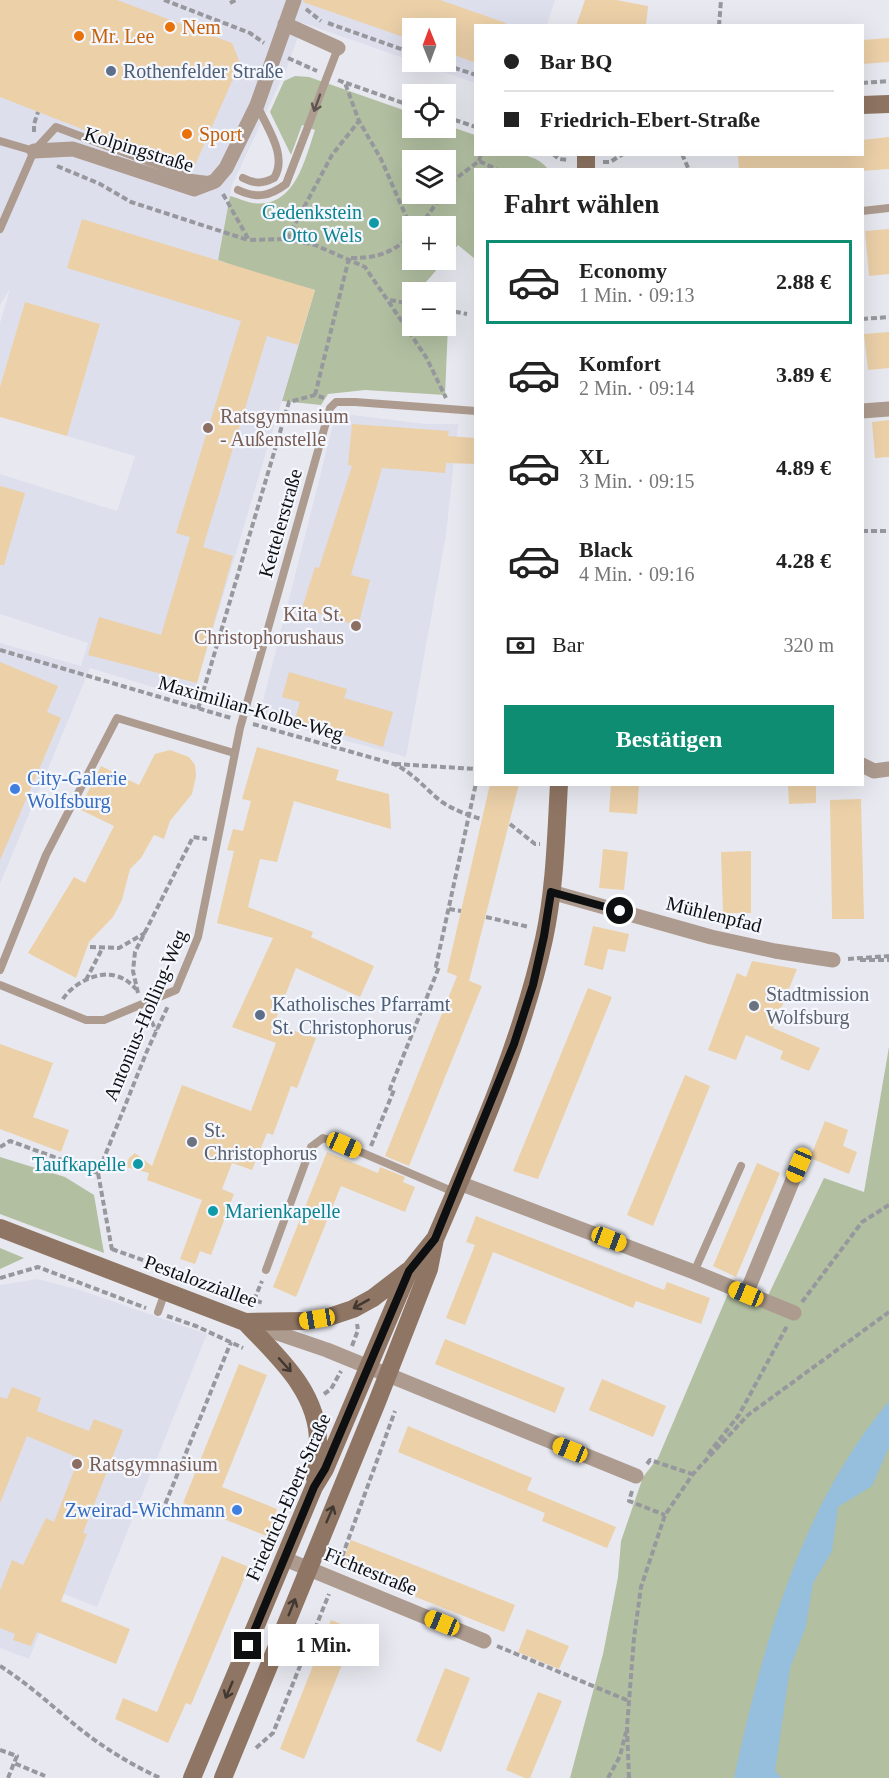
<!DOCTYPE html>
<html lang="de">
<meta charset="utf-8">
<style>
body{margin:0;font-family:"Times New Roman",serif;background:#f2f2f2;color:#222;height:100vh;display:flex;flex-direction:column;font-size:22px;white-space:nowrap}
*{box-sizing:border-box;margin:0}
p{font-size:20px;color:#767676}
.icon{flex:none;width:33px;height:33px;fill:none;stroke:currentColor;stroke-width:2;stroke-linecap:round;stroke-linejoin:round}
.map{position:relative;flex:1;overflow:hidden}
.sheet{position:absolute;left:474px;top:168px;width:390px;height:618px;display:flex;flex-direction:column;background:#fff;border-radius:0px;box-shadow:0 6px 24px #0002}
.sheet>*{flex:none}
.hud{position:absolute;left:474px;top:24px;width:390px;height:132px;border-radius:0px;box-shadow:0 6px 24px #0002;display:grid;align-content:center;height:132px;padding:0 30px;background:#fff}
.needle{width:39px;rotate:359deg}
.fabs{position:absolute;left:402px;top:18px;display:grid;gap:12px}
.fabs a{display:grid;place-items:center;width:54px;height:54px;border-radius:0px;background:#fff;box-shadow:0 6px 24px #0002;font-size:30px}
.end{position:absolute;width:27px;height:27px;margin:-14px;border:8px solid #0e0f11;background:#fff;box-shadow:0 0 0 3px #fff}
.from{border-radius:50%}
.bubble{position:absolute;height:42px;border-radius:0px;background:#fff;box-shadow:0 6px 24px #0002;font-size:20px;font-weight:800;line-height:42px;text-align:center}
.car{position:absolute;width:18px;height:36px;margin:-18px -9px;border-radius:8px;box-shadow:0 0 4px 2px #0007;background:linear-gradient(#f5c518 24%,#345 0 40%,#f5c518 0 76%,#345 0 86%,#f5c518 0)}
.hud b{display:flex;align-items:center;gap:21px;height:57px;font-size:22px}
.hud b+b{border-top:2px solid #e0e0e0}
.hud i{width:15px;height:15px;background:#222}
ul{padding:0;list-style:none}
li{display:flex;align-items:center;gap:18px;height:84px;margin:0 12px 9px;padding:0 18px;border:3px solid transparent;border-radius:0px}
li div{flex:1}
li b{display:block;font-size:22px}
li em{font-style:normal;font-weight:800}
li.on{border-color:#0e8d72}
li>.icon{width:54px;height:54px;stroke-width:1.5}
h2{padding:0 30px;font-size:27px;line-height:72px}
.pay{display:flex;align-items:center;gap:15px;height:66px;padding:0 30px;font-size:22px}
.pay p{margin-inline-start:auto}
.button{display:flex;gap:12px;margin-top:auto;padding:12px 30px}
.button a{flex:1;height:69px;border-radius:0px;background:#0e8d72;color:#fff;font-size:24px;font-weight:800;line-height:69px;text-align:center}
.map>svg:first-child{display:block}
</style>
<div class="map">
<svg width="889" height="1778" viewBox="0 0 889 1778">
<rect width="100%" height="100%" fill="#e8e9f0"/>
<path fill="#dddfed" d="M0,0H555L547,25L476,26L475,83L414,62H446V28H412V61L303,23L286,70L232,185L218,260L315,290L192,699L90,668L0,884V643L81,666L88,643L0,614V474L117,511L135,456L67,436L100,324L25,302L0,387V323L10,289L0,305Z
M336,413L426,424H458L446,535L406,757L259,717Z
M37,1279L80,1290L207,1334L97,1607L64,1594L54,1597L29,1659L0,1648V1285Z"/>
<path fill="#b2bfa1" fill-rule="evenodd" d="M295,76L309,77L412,113V128H446V125L475,135L476,154C500,155 532,148 548,169L476,170L475,259L458,245L426,282L434,292H412V326H446V317L448,326L445,395L365,390L328,394L321,405L282,401L315,290L263,276L218,260L230,196C238,198 246,202 253,203C295,209 305,159 315,130L302,125L291,155L270,112L284,81ZM412,160H446V194H412ZM412,226H446V260H412Z
M889,1047V1778H570L603,1654L618,1577L621,1541L643,1477L658,1458L730,1289L765,1302L824,1178L864,1192Z
M0,1157L65,1177L94,1195L104,1253L0,1214Z
M0,1248L24,1258L0,1269Z"/>
<path fill="#96bedd" d="M889,1401V1447L872,1486L838,1507L832,1551L813,1583L806,1626L790,1668L775,1771L782,1778H734C763,1645 800,1507 889,1401Z"/>
<path fill="#ebd0a8" d="M0,0H117L232,43L240,63L192,172L0,97Z
M304,0H440L506,23V26H476V63L446,52V28H412V40L303,2Z
M585,0H616L648,6L646,26H576Z
M889,38V62L862,64V40Z
M889,137V169L862,171V170H739L738,154H862V140Z
M82,219L315,290L298,345L267,336L203,547L233,556L197,683L88,655L99,617L161,635L190,537L176,533L241,321L67,268Z
M889,229V274L869,276L865,231Z
M25,302L100,324L67,436L0,417V387Z
M889,332V368L868,370L864,334Z
M889,420V457L875,458L872,422Z
M352,424L449,431L448,436L476,438V464L446,463L445,473L382,468L351,575L370,580L358,626L302,608L315,567L319,568L352,466L348,465Z
M0,486L25,493L4,565H0Z
M0,662L58,686L47,712L61,718L0,860Z
M289,672L347,689L344,698L393,712L383,747L295,720L300,702L282,697Z
M257,747L339,770L336,780L389,794L391,829L294,801L277,862L260,859L248,907L313,932L311,937L374,966L360,997L296,968L274,1024L316,1038L297,1088L291,1086L273,1135L267,1133L252,1170L232,1163L222,1189L234,1194L211,1255L200,1251L195,1264L180,1259L202,1200L147,1180L149,1173L126,1167L129,1158L135,1153L152,1166L182,1085L251,1111L276,1043L232,1027L273,938L217,923L234,851L227,850L233,829L243,831L251,801L242,799Z
M170,750L189,757L195,765L196,776L192,794L170,821L164,839L154,835L141,858L130,869L122,900L113,917L89,942L76,978L28,953L74,877L85,883L114,826L79,809L101,766L139,785L155,754Z
M490,784H519L469,981L447,972Z
M611,784H639L637,814L609,812Z
M788,784H816V803L789,804Z
M861,799L864,919H832L830,800Z
M603,849L628,852L624,890L599,888Z
M751,851V913H723L721,852Z
M593,926L629,934L625,952L608,949L603,970L584,965Z
M752,961L797,969L773,1028L820,1048L809,1071L780,1059L783,1051L746,1035L736,1060L708,1050L737,973L746,977Z
M457,976L482,986L409,1166L385,1156Z
M588,988L612,997L538,1179L513,1171Z
M0,1044L53,1063L33,1117L69,1130L61,1152L0,1129Z
M685,1075L710,1086L653,1226L627,1215Z
M825,1121L848,1130L843,1146L857,1152L849,1174L810,1158Z
M327,1152L378,1173L380,1167L405,1177L403,1182L415,1187L405,1212L341,1186L296,1297L273,1287Z
M757,1163L780,1173L736,1277L713,1266Z
M476,1216L664,1290L667,1282L710,1298L701,1324L636,1301L633,1308L493,1252L465,1325L446,1318L475,1245L466,1242Z
M445,1339L565,1388L555,1413L435,1364Z
M239,1364L267,1375L222,1487L277,1509L267,1536L183,1503Z
M602,1379L666,1406L653,1437L589,1410Z
M12,1387L41,1398L37,1411L89,1431L94,1419L123,1430L83,1533L87,1534L61,1601L130,1629L116,1664L37,1632L31,1646L13,1640L15,1634L0,1628V1591L12,1560L23,1565L46,1518L54,1522L79,1458L27,1436L0,1503V1397L7,1399Z
M408,1426L532,1478L527,1490L616,1527L607,1548L542,1521L545,1513L398,1452Z
M351,1540L515,1605L504,1632L340,1567Z
M222,1556L249,1567L191,1705L186,1703L168,1743L115,1719L123,1698L157,1712Z
M331,1620L356,1630L304,1759L280,1749Z
M527,1629L569,1646L559,1669L518,1652Z
M445,1668L470,1678L441,1752L416,1741Z
M538,1692L562,1701L530,1778H525L506,1770Z"/>
<g fill="none" stroke-linecap="round" stroke-linejoin="round">
<path stroke="#97989d" stroke-width="4" stroke-dasharray="6 3" stroke-linecap="butt" d="M164,0L250,33L264,43
M230,3L236,0
M306,9L321,21
M328,23L412,53
M719,26L721,0
M288,58L317,71
M437,62L476,75
M338,80L345,83L359,121L381,159L412,230
M346,83L412,106
M862,83L889,81
M446,117L476,127
M34,132V124L38,112
M553,154L559,159L569,160
M682,154L689,170
M479,161L481,154
M603,162H610L623,154
M57,166L100,184L131,202L248,240
M446,190L450,183L479,161L498,170
M223,194L249,240L287,239L315,245L365,267L426,357L446,398
M420,226L443,194
M287,239L332,155L359,121
M351,258C380,258 389,253 412,236
M433,260L437,265
M390,300L412,304
M446,310L467,314
M862,319L889,317
M315,395L349,258
M862,531H889
M0,650L231,718
M198,709L289,402L315,395L324,398
M253,724L394,764C416,775 424,788 442,802C454,810 468,815 481,819
M395,764L476,769
M510,824L535,844H540
M449,909L461,911
M486,917L529,927
M90,947L119,948L145,933
M848,959L889,956
M860,960H889
M86,980L102,949
M138,993L133,971L135,952L193,837L207,839
M63,999C72,984 99,970 116,976C125,978 130,983 136,989
M148,1013L156,1031
M371,1146L394,1090L390,1089L439,967L436,966L476,783
M0,1147L10,1141L98,1173
M112,1249L263,1303
M112,1250L98,1173L147,1051L168,1006
M0,1278L38,1267L146,1308
M254,1300L262,1281
M802,1302L862,1222L889,1205
M167,1316L196,1326L243,1348
M352,1346L358,1330L357,1324
M324,1394L331,1389L341,1371
M708,1454L739,1415L787,1326
M647,1464L650,1460L692,1474
M632,1491L629,1501L665,1515
M162,1512L231,1342
M339,1565L395,1411
M497,1646L629,1701
M0,1666C29,1684 54,1708 80,1729C104,1748 132,1765 160,1778
M256,1748L273,1733L329,1594
M0,1750L17,1756L14,1763L45,1776
M8,1778L14,1763
M608,1778L620,1756L626,1732
M629,1778L627,1727L634,1638L641,1587L665,1515L693,1474L748,1415L889,1312"/>
<path stroke="#ad9b8f" stroke-width="8" d="M0,141L34,151
M243,178C255,184 262,184 274,178C288,156 267,128 258,107
M238,190C257,199 270,196 286,184L338,48
M862,211L889,208
M0,229L34,151L56,127L192,178L208,180
M0,970L46,855L117,718L234,753
M0,985L86,1020H104L176,990L198,937L240,728L330,408L336,402H355L476,411
M266,1270L311,1147L323,1138L344,1145L454,1192
M694,1272L741,1166
M158,1312L165,1292"/>
<path stroke="#ad9b8f" stroke-width="15" d="M285,24L338,48
M34,151L73,149L194,189L215,181L226,168L257,105L294,0
M862,411L889,409
M862,765L874,771L889,769
M551,892L711,937L775,951L833,960
M459,1183L694,1272L794,1313
M746,1294L799,1165
M251,1324L327,1350L636,1476
M285,1559L484,1641"/>
<path stroke="#8f7563" stroke-width="18" d="M862,105L889,104
M586,170V154
M0,1228L245,1322L306,1321L329,1317L353,1309L373,1298L408,1271
M245,1322C277,1356 318,1391 318,1442C318,1454 316,1467 315,1479
M192,1778L314,1487L325,1469L409,1271L434,1240
M223,1778L377,1402L429,1269L435,1239C477,1142 521,1043 544,939C555,888 556,836 559,784"/>
</g>
<defs><path id="oneway-shaft" d="M-6 0H5M1.5-3L5.5 0L1.5 3" fill="none" stroke-width="1.6" stroke-linecap="round" stroke-linejoin="round" transform="scale(1.5)"/></defs>
<use stroke="#5e5550" href="#oneway-shaft" transform="translate(317 103) rotate(110)"/>
<g stroke="#423832">
<use href="#oneway-shaft" transform="translate(361 1304) rotate(151)"/>
<use href="#oneway-shaft" transform="translate(285 1365) rotate(48)"/>
<use href="#oneway-shaft" transform="translate(330 1514) rotate(-67)"/>
<use href="#oneway-shaft" transform="translate(292 1607) rotate(-68)"/>
<use href="#oneway-shaft" transform="translate(229 1690) rotate(113)"/>
</g>
<g fill="none" stroke-linecap="round" stroke-linejoin="round">
<path stroke="#0e0f11" stroke-width="8" d="M248,1646L314,1487L325,1469L409,1271L435,1239L514,1044L533,985L544,936L551,892L620,911"/>
</g>
<g fill="#e8710a" stroke="#f5f7fe" stroke-width="2">
<circle cx="170" cy="27" r="6"/>
<circle cx="79" cy="36" r="6"/>
<circle cx="187" cy="134" r="6"/>
</g>
<g fill="#5c6f8a" stroke="#f5f7fe" stroke-width="2">
<circle cx="111" cy="71" r="6"/>
<circle cx="260" cy="1015" r="6"/>
</g>
<g fill="#0f9aa8" stroke="#f5f7fe" stroke-width="2">
<circle cx="374" cy="223" r="6"/>
<circle cx="138" cy="1164" r="6"/>
<circle cx="213" cy="1211" r="6"/>
</g>
<g fill="#8d6e63" stroke="#f5f7fe" stroke-width="2">
<circle cx="208" cy="428" r="6"/>
<circle cx="356" cy="626" r="6"/>
<circle cx="77" cy="1464" r="6"/>
</g>
<g fill="#3f7fe0" stroke="#f5f7fe" stroke-width="2">
<circle cx="15" cy="789" r="6"/>
<circle cx="237" cy="1510" r="6"/>
</g>
<g fill="#6b7280" stroke="#f5f7fe" stroke-width="2">
<circle cx="754" cy="1006" r="6"/>
<circle cx="192" cy="1142" r="6"/>
</g>
<g text-anchor="middle" dominant-baseline="central" stroke-width="4.5" stroke-linejoin="round" paint-order="stroke">
<g font-size="20" fill="#c56008" stroke="#f5f7fe" text-anchor="start">
<text x="182" y="27">Nem</text>
<text x="91" y="36">Mr. Lee</text>
<text x="199" y="134">Sport</text>
</g>
<g font-size="20" fill="#4e5e75" stroke="#f5f7fe" text-anchor="start">
<text x="123" y="71">Rothenfelder Straße</text>
<text x="272" y="1004">Katholisches Pfarramt<tspan x="272" dy="23">St. Christophorus</tspan></text>
</g>
<g font-size="20" fill="#0e0f11" stroke="#f5f7fe">
<text transform="translate(139 149) rotate(17)">Kolpingstraße</text>
<text transform="translate(280 523) rotate(-74)">Kettelerstraße</text>
<text transform="translate(251 708) rotate(16)">Maximilian-Kolbe-Weg</text>
<text transform="translate(714 914) rotate(14)">Mühlenpfad</text>
<text transform="translate(145 1015) rotate(-67)">Antonius-Holling-Weg</text>
<text transform="translate(201 1281) rotate(20)">Pestalozziallee</text>
<text transform="translate(288 1497) rotate(-66)">Friedrich-Ebert-Straße</text>
<text transform="translate(371 1571) rotate(22)">Fichtestraße</text>
</g>
<g font-size="20" fill="#0d838f" stroke="#f5f7fe" text-anchor="end">
<text x="362" y="212">Gedenkstein<tspan x="362" dy="23">Otto Wels</tspan></text>
<text x="126" y="1164">Taufkapelle</text>
<text x="225" y="1211" text-anchor="start">Marienkapelle</text>
</g>
<g font-size="20" fill="#785e54" stroke="#f5f7fe" text-anchor="start">
<text x="220" y="416">Ratsgymnasium<tspan x="220" dy="23">- Außenstelle</tspan></text>
<text x="344" y="614" text-anchor="end">Kita St.<tspan x="344" dy="23">Christophorushaus</tspan></text>
<text x="89" y="1464">Ratsgymnasium</text>
</g>
<g font-size="20" fill="#366cbe" stroke="#f5f7fe" text-anchor="start">
<text x="27" y="778">City-Galerie<tspan x="27" dy="23">Wolfsburg</tspan></text>
<text x="225" y="1510" text-anchor="end">Zweirad-Wichmann</text>
</g>
<g font-size="20" fill="#5b616d" stroke="#f5f7fe" text-anchor="start">
<text x="766" y="994">Stadtmission<tspan x="766" dy="23">Wolfsburg</tspan></text>
<text x="204" y="1130">St.<tspan x="204" dy="23">Christophorus</tspan></text>
</g>
</g>
</svg>
<div class="fabs">
<a><svg class="needle" viewBox="-14 -14 28 28"><path d="M0-13l5 13h-10z" fill="#e53935"/><path d="M0 13l5-13h-10z" fill="#767676"/></svg></a>
<a><svg class="icon" aria-label="locate" viewBox="0 0 24 24"><circle cx="12" cy="12" r="6"/><path d="M12 2v4M12 18v4M2 12h4M18 12h4"/></svg></a>
<a><svg class="icon" aria-label="layers" viewBox="0 0 24 24"><path d="M12 4l9 5-9 5-9-5zM3 14l9 5 9-5"/></svg></a>
<a>+</a>
<a>−</a>
</div>
<i class="end from" style="left:620px;top:911px"></i>
<i class="end" style="left:248px;top:1646px"></i>
<div class="bubble" style="left:268px;top:1624px;width:111px">1 Min.</div>
<i class="car" style="left:344px;top:1145px;rotate:114deg"></i>
<i class="car" style="left:799px;top:1165px;rotate:203deg"></i>
<i class="car" style="left:609px;top:1239px;rotate:111deg"></i>
<i class="car" style="left:746px;top:1294px;rotate:292deg"></i>
<i class="car" style="left:317px;top:1319px;rotate:261deg"></i>
<i class="car" style="left:570px;top:1450px;rotate:292deg"></i>
<i class="car" style="left:442px;top:1623px;rotate:292deg"></i>
<div class="hud">
<b><i class="from"></i>Bar BQ</b>
<b><i></i>Friedrich-Ebert-Straße</b>
</div>
<section class="sheet">
<h2>Fahrt wählen</h2>
<ul>
<li class="on"><svg class="icon" aria-label="car" viewBox="0 0 24 24"><path d="M5 17H2v-5l4-1 3-4h7l3 4 3 1v5h-3M9 17h6M6 11h13"/><circle cx="7" cy="17" r="2"/><circle cx="17" cy="17" r="2"/></svg><div><b>Economy</b><p>1 Min. · 09:13</p></div><em>2.88 €</em></li>
<li><svg class="icon" aria-label="car" viewBox="0 0 24 24"><path d="M5 17H2v-5l4-1 3-4h7l3 4 3 1v5h-3M9 17h6M6 11h13"/><circle cx="7" cy="17" r="2"/><circle cx="17" cy="17" r="2"/></svg><div><b>Komfort</b><p>2 Min. · 09:14</p></div><em>3.89 €</em></li>
<li><svg class="icon" aria-label="car" viewBox="0 0 24 24"><path d="M5 17H2v-5l4-1 3-4h7l3 4 3 1v5h-3M9 17h6M6 11h13"/><circle cx="7" cy="17" r="2"/><circle cx="17" cy="17" r="2"/></svg><div><b>XL</b><p>3 Min. · 09:15</p></div><em>4.89 €</em></li>
<li><svg class="icon" aria-label="car" viewBox="0 0 24 24"><path d="M5 17H2v-5l4-1 3-4h7l3 4 3 1v5h-3M9 17h6M6 11h13"/><circle cx="7" cy="17" r="2"/><circle cx="17" cy="17" r="2"/></svg><div><b>Black</b><p>4 Min. · 09:16</p></div><em>4.28 €</em></li>
</ul>
<div class="pay"><svg class="icon" aria-label="cash" viewBox="0 0 24 24"><path d="M3 7h18v10H3z"/><circle cx="12" cy="12" r="2"/></svg>Bar<p>320 m</p></div>
<div class="button"><a>Bestätigen</a></div>
</section>
</div>
